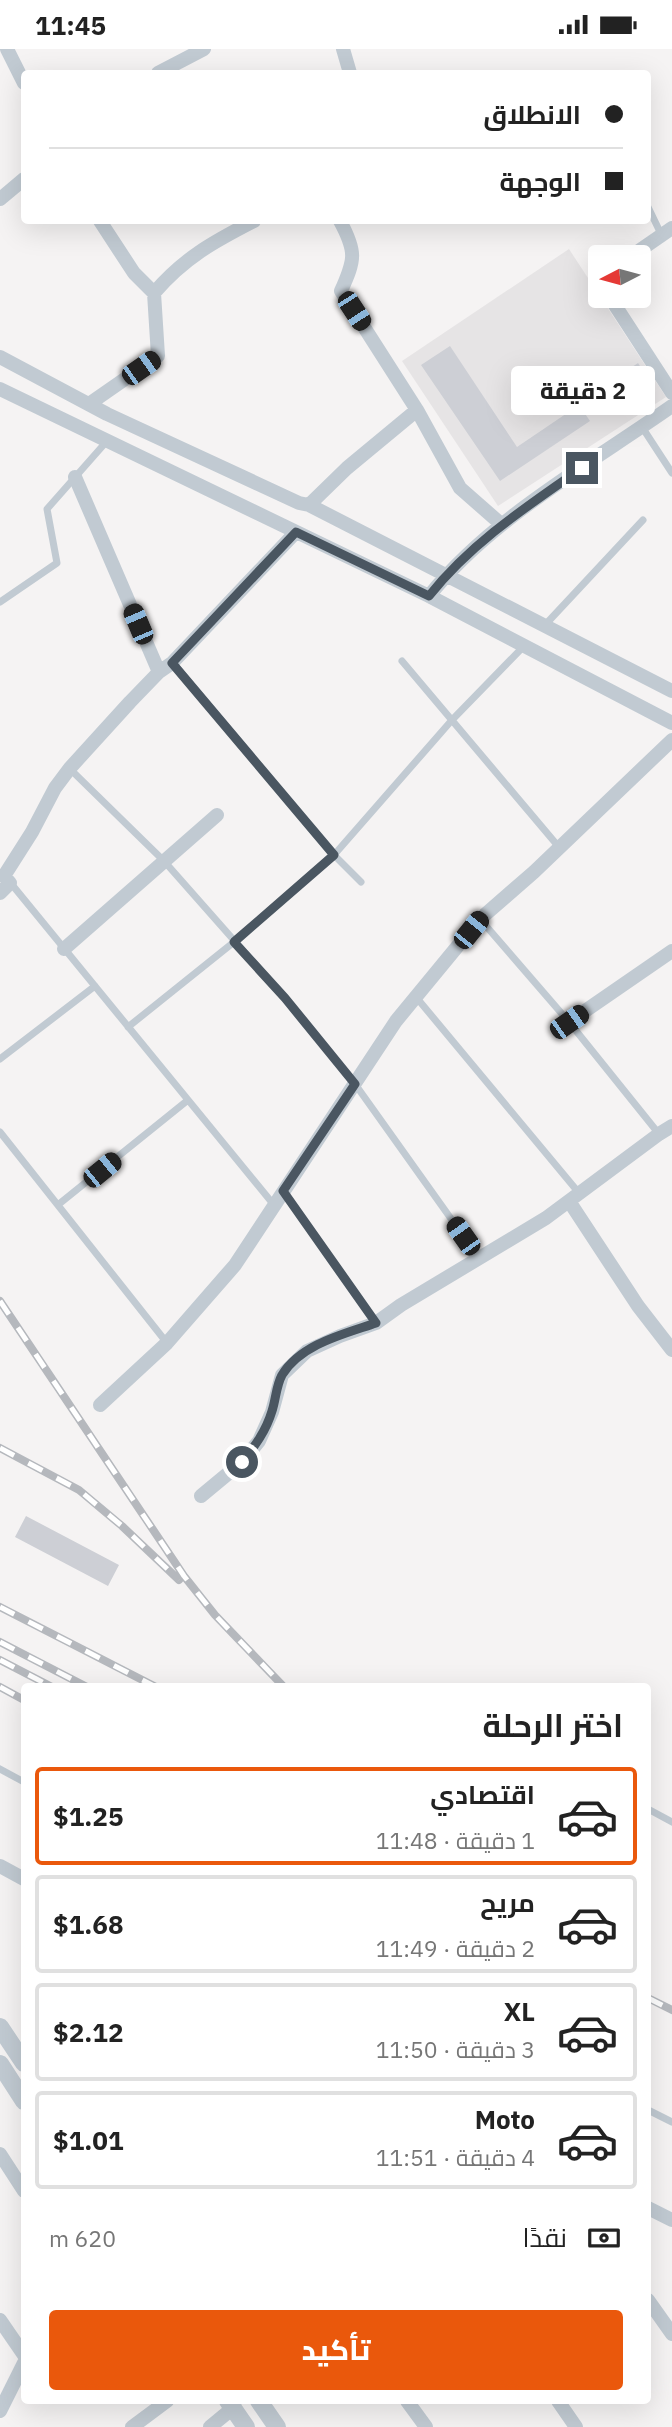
<!DOCTYPE html>
<html lang="ar">
<meta charset="utf-8">
<style>
body{margin:0;font-family:"IBM Plex Sans",Cairo,sans-serif;background:#f2f2f2;color:#222;direction:rtl;height:100vh;display:flex;flex-direction:column;font-size:26px;white-space:nowrap}
*{box-sizing:border-box;margin:0}
p{font-size:23px;color:#767676}
.icon{flex:none;width:38px;height:38px;fill:none;stroke:currentColor;stroke-width:2;stroke-linecap:round;stroke-linejoin:round}
.map{position:relative;flex:1;overflow:hidden;direction:ltr}
.drawer{position:absolute;left:21px;top:1634px;width:630px;height:721px;display:flex;flex-direction:column;background:#fff;border-radius:7px;box-shadow:0 7px 28px #0002;direction:rtl}
.drawer>*{flex:none}
.hud{position:absolute;left:21px;top:21px;width:630px;height:154px;border-radius:7px;box-shadow:0 7px 28px #0002;direction:rtl;display:grid;align-content:center;height:154px;padding:0 28px;background:#fff}
.needle{width:46px;rotate:264deg}
.controls{position:absolute;left:588px;top:196px;display:grid;gap:14px}
.controls a{display:grid;place-items:center;width:63px;height:63px;border-radius:7px;background:#fff;box-shadow:0 7px 28px #0002;font-size:35px}
.end{position:absolute;width:32px;height:32px;margin:-16px;border:9px solid #4a5661;background:#fff;box-shadow:0 0 0 4px #fff}
.from{border-radius:50%}
.bubble{position:absolute;height:49px;border-radius:7px;background:#fff;box-shadow:0 7px 28px #0002;font-size:23px;font-weight:800;line-height:49px;text-align:center;direction:rtl}
.car{position:absolute;width:21px;height:42px;margin:-21px -10px;border-radius:9px;box-shadow:0 0 5px 2px #0007;background:linear-gradient(#222 24%,#8ab4d8 0 40%,#222 0 76%,#8ab4d8 0 86%,#222 0)}
.hud b{display:flex;align-items:center;gap:24px;height:66px;font-size:26px}
.hud b+b{border-top:2px solid #e0e0e0}
.hud i{width:18px;height:18px;background:#222}
ul{padding:0;list-style:none}
li{display:flex;align-items:center;gap:21px;height:98px;margin:0 14px 10px;padding:0 14px;border:4px solid #e0e0e0;border-radius:7px}
li div{flex:1}
li b{display:block;font-size:26px}
li em{font-style:normal;font-weight:800}
li.current{border-color:#ea580c}
li>.icon{width:63px;height:63px;stroke-width:1.5}
h2{padding:0 28px;font-size:32px;line-height:84px}
.pay{display:flex;align-items:center;gap:18px;height:77px;padding:0 28px;font-size:26px}
.pay p{margin-inline-start:auto}
.primary-button{display:flex;gap:14px;margin-top:auto;padding:14px 28px}
.primary-button a{flex:1;height:80px;border-radius:7px;background:#ea580c;color:#fff;font-size:28px;font-weight:800;line-height:80px;text-align:center}
.status{display:flex;justify-content:space-between;align-items:center;height:49px;padding:0 35px;background:#fff;direction:ltr}
.status svg{height:19px;fill:currentColor}
.map>svg:first-child{display:block}
</style>
<div class="status"><b>11:45</b><svg viewBox="0 0 49 12"><path d="M0 12V9h3v3zM5 12V6h3v6zM10 12V3h3v9zM15 12V0h3v12zM26 1h20v11H26zM47 4h2v5h-2z"/></svg></div>
<div class="map">
<svg width="672" height="2378" viewBox="0 0 672 2378">
<rect width="100%" height="100%" fill="#f5f3f3"/>
<path fill="#e6e4e5" d="M569,200L666,348L498,457L402,312Z"/>
<path fill="#cdcfd5" d="M450,297L517,398L579,356L590,372L500,432L421,316Z
M638,314L651,334L638,342L626,322Z
M26,1467L119,1516L108,1537L15,1488Z"/>
<g fill="none" stroke-linecap="round" stroke-linejoin="round">
<path stroke="#c1cad2" stroke-width="7" d="M648,158L662,187
M642,378L672,424
M0,553L57,514L47,460L107,392
M545,576L643,471
M402,612L558,797
M173,614L334,806L361,833
M70,720L164,812L285,949L355,1035L479,1209
M9,832L274,1156
M480,870L569,973L659,1085
M416,948L579,1144
M128,978L234,893L334,806L452,671L524,597
M0,1010L95,937
M0,1083L167,1294
M284,1143L376,1274
M59,1155L188,1051
M0,1720L24,1733
M648,1760L672,1773
M648,2061L672,2073"/>
<path stroke="#c1cad2" stroke-width="14" d="M7,0L24,34
M343,0L350,24
M158,24L204,0
M0,150L24,130
M100,172L134,224L154,244
M340,172C357,203 355,211 341,242L417,361
M630,208L672,179
M600,228L598,230L600,234
M609,247L672,344
M0,308L107,365L299,454L309,456L672,642
M0,340L429,547L672,674
M89,355L158,307L154,244C184,209 213,193 254,172
M75,428L159,623
M309,456L347,419L417,361L460,439L501,475
M429,547C490,470 591,414 672,357
M0,844L10,834L4,827L32,783L55,739L70,719L130,653L159,623L172,614L296,483
M64,900L217,766
M569,973L672,902
M569,1152L638,1257L672,1301
M100,1356L167,1294L235,1216L396,972L480,870L534,823L672,691
M201,1447L242,1413L259,1392L272,1363L282,1326L307,1302L340,1287L376,1274L401,1256L546,1169L659,1085L672,1077
M0,1817L24,1830
M0,2105L24,2142
M648,2159L672,2171
M648,2251L672,2285
M0,2271L24,2306
M407,2352L426,2378
M558,2352L576,2378
M0,2362L24,2314
M132,2378L167,2352
M210,2378L233,2359L235,2352"/>
<path stroke="#c1cad2" stroke-width="18" d="M0,1978L24,2014
M0,2015L24,2052
M228,2352L246,2378
M259,2352L277,2378"/>
<g stroke="#b5b8bd" stroke-width="8">
<path id="rail" d="M0,1252L184,1527L215,1566L284,1638
M0,1399L79,1441L122,1477L179,1531
M0,1558L156,1638
M0,1593L87,1638
M0,1611L52,1638
M0,1638L24,1651
M648,1949L672,1961"/>
</g>
<use href="#rail" stroke="#fff" stroke-width="5" stroke-dasharray="16" stroke-linecap="butt"/>
</g>
<g fill="none" stroke-linecap="round" stroke-linejoin="round">
<path stroke="#4a5661" stroke-width="9" d="M242,1413C255,1397 266,1382 272,1362C276,1350 276,1337 282,1326C301,1295 344,1285 376,1274L283,1142L355,1035L285,949L234,893L334,806L172,614L296,483L429,547C471,494 526,458 582,419"/>
</g>
</svg>
<div class="controls">
<a><svg class="needle" viewBox="-14 -14 28 28"><path d="M0-13l5 13h-10z" fill="#e53935"/><path d="M0 13l5-13h-10z" fill="#767676"/></svg></a>
</div>
<i class="end from" style="left:242px;top:1413px"></i>
<i class="end" style="left:582px;top:419px"></i>
<div class="bubble" style="left:511px;top:317px;width:144px">2 دقيقة</div>
<i class="car" style="left:354px;top:262px;rotate:147deg"></i>
<i class="car" style="left:141px;top:319px;rotate:55deg"></i>
<i class="car" style="left:138px;top:575px;rotate:337deg"></i>
<i class="car" style="left:471px;top:881px;rotate:39deg"></i>
<i class="car" style="left:569px;top:973px;rotate:55deg"></i>
<i class="car" style="left:102px;top:1121px;rotate:51deg"></i>
<i class="car" style="left:463px;top:1187px;rotate:325deg"></i>
<div class="hud">
<b><i class="from"></i>الانطلاق</b>
<b><i></i>الوجهة</b>
</div>
<section class="drawer">
<h2>اختر الرحلة</h2>
<ul>
<li class="current"><svg class="icon" aria-label="car" viewBox="0 0 24 24"><path d="M5 17H2v-5l4-1 3-4h7l3 4 3 1v5h-3M9 17h6M6 11h13"/><circle cx="7" cy="17" r="2"/><circle cx="17" cy="17" r="2"/></svg><div><b>اقتصادي</b><p>1 دقيقة · 11:48</p></div><em>$1.25</em></li>
<li><svg class="icon" aria-label="car" viewBox="0 0 24 24"><path d="M5 17H2v-5l4-1 3-4h7l3 4 3 1v5h-3M9 17h6M6 11h13"/><circle cx="7" cy="17" r="2"/><circle cx="17" cy="17" r="2"/></svg><div><b>مريح</b><p>2 دقيقة · 11:49</p></div><em>$1.68</em></li>
<li><svg class="icon" aria-label="car" viewBox="0 0 24 24"><path d="M5 17H2v-5l4-1 3-4h7l3 4 3 1v5h-3M9 17h6M6 11h13"/><circle cx="7" cy="17" r="2"/><circle cx="17" cy="17" r="2"/></svg><div><b>XL</b><p>3 دقيقة · 11:50</p></div><em>$2.12</em></li>
<li><svg class="icon" aria-label="car" viewBox="0 0 24 24"><path d="M5 17H2v-5l4-1 3-4h7l3 4 3 1v5h-3M9 17h6M6 11h13"/><circle cx="7" cy="17" r="2"/><circle cx="17" cy="17" r="2"/></svg><div><b>Moto</b><p>4 دقيقة · 11:51</p></div><em>$1.01</em></li>
</ul>
<div class="pay"><svg class="icon" aria-label="cash" viewBox="0 0 24 24"><path d="M3 7h18v10H3z"/><circle cx="12" cy="12" r="2"/></svg>نقدًا<p>620 m</p></div>
<div class="primary-button"><a>تأكيد</a></div>
</section>
</div>
